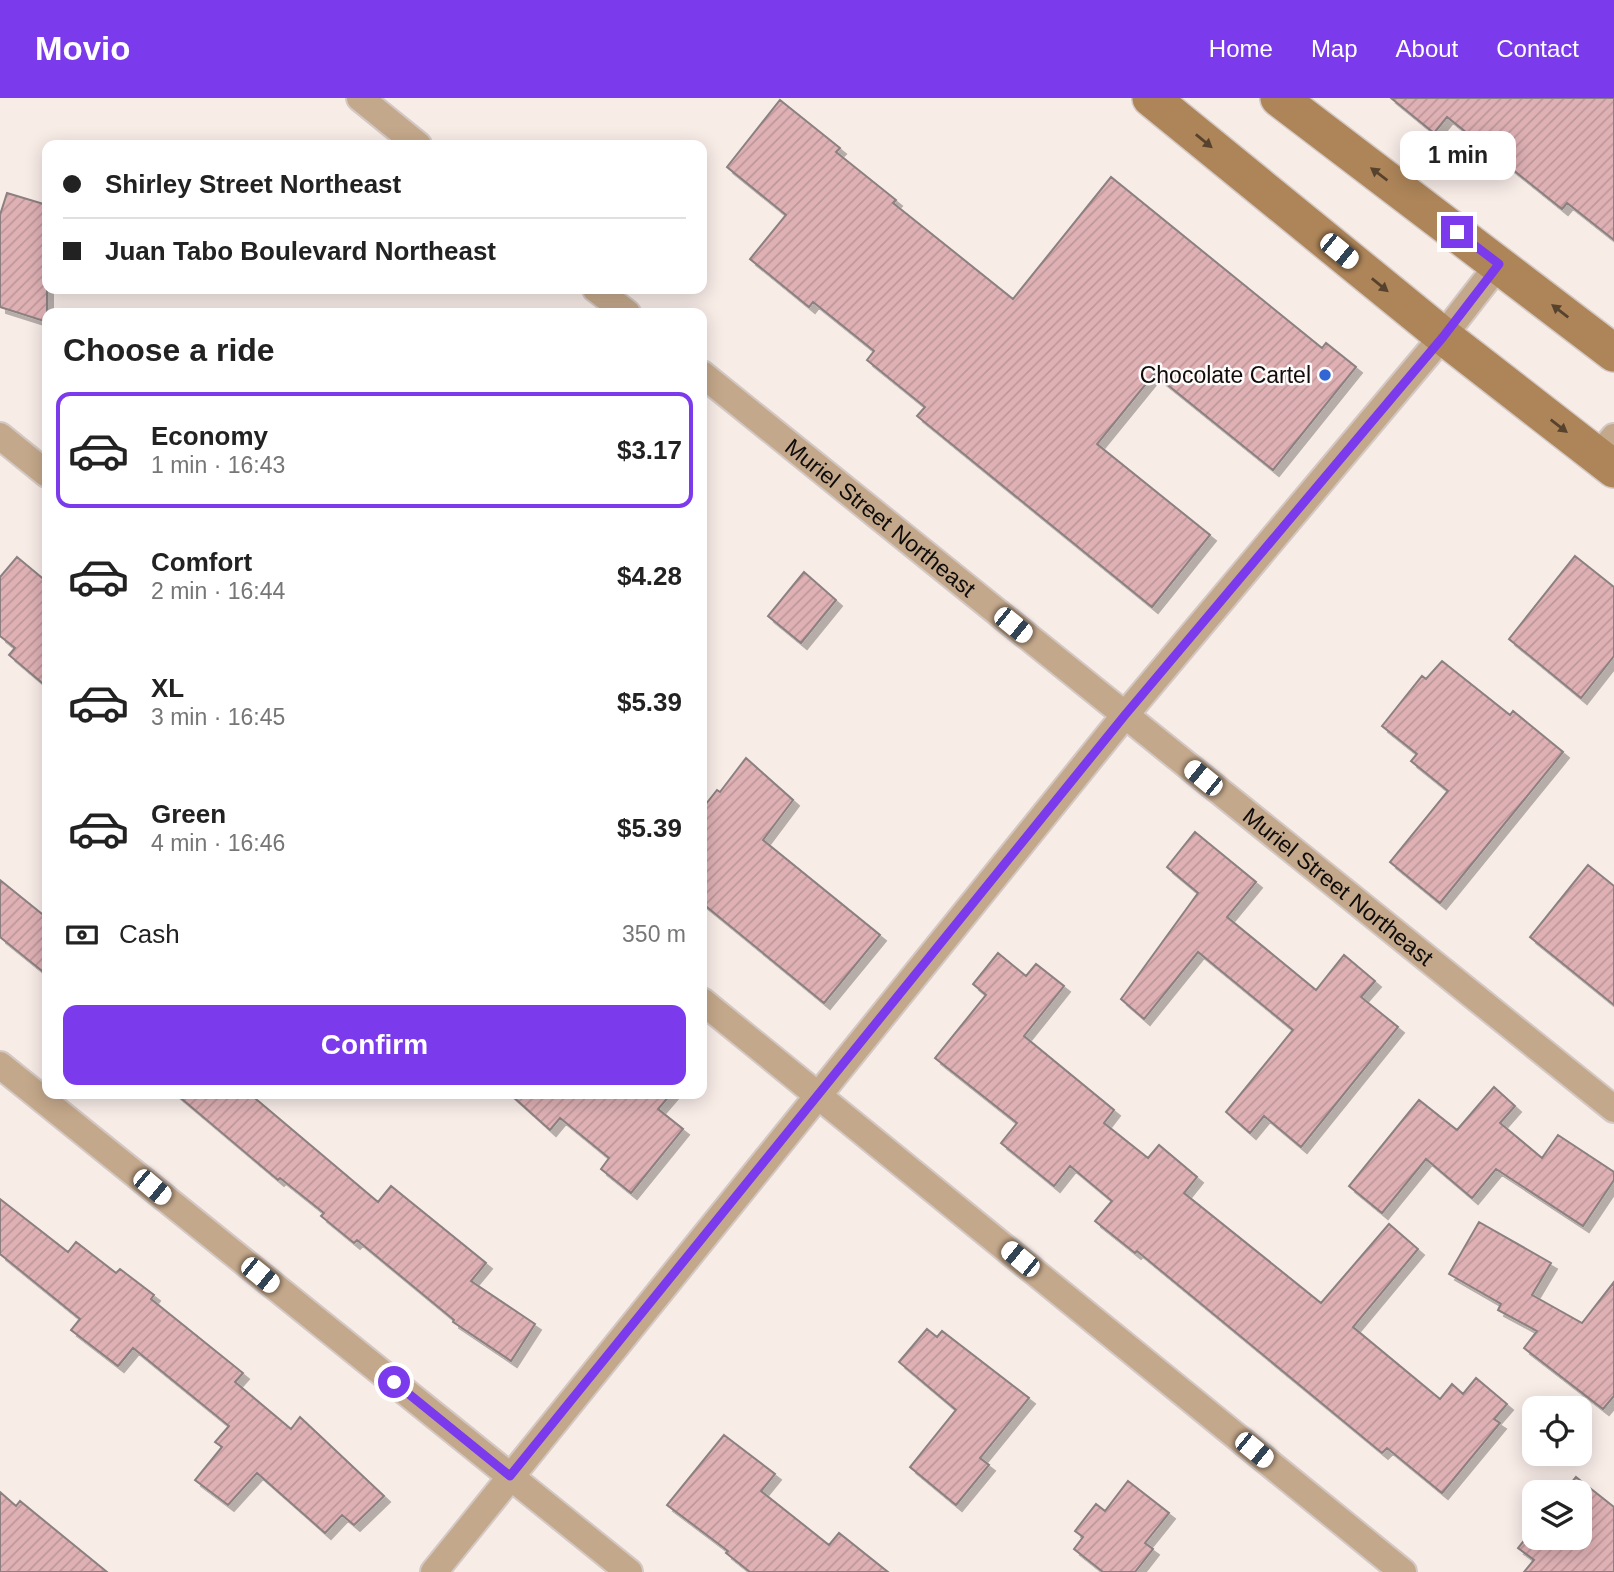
<!DOCTYPE html>
<meta charset="utf-8">
<style>
body{margin:0;font-family:Arial,sans-serif;background:#f6f6f6;color:#222;height:100vh;display:flex;flex-direction:column;font-size:26px;white-space:nowrap}
*{box-sizing:border-box;margin:0}
p{font-size:23px;color:#767676}
.icon{flex:none;width:38px;height:38px;fill:none;stroke:currentColor;stroke-width:2;stroke-linecap:round;stroke-linejoin:round}
.map{position:relative;flex:1;overflow:hidden}
.panel{position:absolute;left:42px;top:210px;width:665px;height:791px;display:flex;flex-direction:column;background:#fff;border-radius:14px;box-shadow:0 4px 18px #0003}
.panel>*{flex:none}
.guide{position:absolute;left:42px;top:42px;width:665px;height:154px;border-radius:14px;box-shadow:0 4px 18px #0003;display:grid;align-content:center;height:154px;padding:0 21px;background:#fff}
.controls{position:absolute;left:1522px;top:1298px;display:grid;gap:14px}
.controls a{display:grid;place-items:center;width:70px;height:70px;border-radius:14px;background:#fff;box-shadow:0 4px 18px #0003;font-size:35px}
.end{position:absolute;width:32px;height:32px;margin:-16px;border:9px solid #7c3aed;background:#fff;box-shadow:0 0 0 4px #fff}
.from{border-radius:50%}
.bubble{position:absolute;height:49px;border-radius:14px;background:#fff;box-shadow:0 4px 18px #0003;font-size:23px;font-weight:700;line-height:49px;text-align:center}
.car{position:absolute;width:21px;height:42px;margin:-21px -10px;border-radius:9px;box-shadow:0 0 5px 2px #0007;background:linear-gradient(#fff 24%,#345 0 40%,#fff 0 76%,#345 0 86%,#fff 0)}
.guide b{display:flex;align-items:center;gap:24px;height:66px;font-size:26px}
.guide b+b{border-top:2px solid #e0e0e0}
.guide i{width:18px;height:18px;background:#222}
ul{padding:0;list-style:none}
li{display:flex;align-items:center;gap:21px;height:116px;margin:0 14px 10px;padding:0 7px;border:4px solid transparent;border-radius:14px}
li div{flex:1}
li b{display:block;font-size:26px}
li em{font-style:normal;font-weight:700}
li.current{border-color:#7c3aed}
li>.icon{width:63px;height:63px;stroke-width:1.5}
h2{padding:0 21px;font-size:32px;line-height:84px}
.pay{display:flex;align-items:center;gap:18px;height:77px;padding:0 21px;font-size:26px}
.pay p{margin-inline-start:auto}
.action{display:flex;gap:14px;margin-top:auto;padding:14px 21px}
.action a{flex:1;height:80px;border-radius:14px;background:#7c3aed;color:#fff;font-size:28px;font-weight:700;line-height:80px;text-align:center}
header{display:flex;align-items:center;gap:42px;box-sizing:border-box;height:98px;padding:0 35px;background:#7c3aed;color:#fff}
header strong{font-size:33px}
nav{display:flex;gap:38px;margin-inline-start:auto;font-size:24px}
.map>svg:first-child{display:block}
</style>
<header>
<strong>Movio</strong>
<nav><a>Home</a><a>Map</a><a>About</a><a>Contact</a></nav>
</header>
<div class="map">
<svg width="1614" height="1474" viewBox="0 0 1614 1474">
<defs>
<pattern id="building-hatch" width="6" height="6" patternUnits="userSpaceOnUse" patternTransform="scale(1.75)"><rect width="6" height="6" fill="#dfb1b5"/><path d="M-1 1l2-2M0 6l6-6M5 7l2-2" fill="none" stroke="#be979a"/></pattern>
<filter id="shadow"><feDropShadow dx="6" dy="6" stdDeviation="0" flood-color="#0004"/></filter>
</defs>
<rect width="100%" height="100%" fill="#f8ece7"/>
<path fill="url(#building-hatch)" stroke="#8c8081" stroke-width="2" filter="url(#shadow)" d="M1391,0H1614V142L1567,105L1562,111L1447,19L1434,35Z
M780,2L840,50L836,54L896,102L893,105L1013,201L1111,79L1322,250L1326,245L1356,269L1273,372L1154,276L1097,346L1210,437L1152,509L917,318L925,309L867,262L874,253L813,204L809,209L750,161L786,117L727,69Z
M7,95L47,107V224L0,209V117Z
M1575,458L1614,489V558L1581,600L1509,541Z
M17,459L47,484V589L9,557L15,550L0,538V479Z
M804,474L836,502L801,545L768,518Z
M1442,563L1510,617L1513,613L1563,654L1440,805L1390,764L1448,693L1411,663L1417,656L1382,628L1422,578L1426,581Z
M746,660L793,702L763,742L880,837L824,905L702,805V711L717,692L720,694Z
M1195,734L1256,784L1227,819L1316,892L1344,857L1375,883L1361,899L1398,929L1301,1049L1264,1018L1250,1035L1226,1014L1293,932L1198,854L1144,921L1121,901L1198,795L1167,769Z
M1588,767L1614,788V907L1530,839Z
M0,782L47,820V877L0,839Z
M998,855L1026,878L1036,866L1064,888L1024,938L1114,1012L1104,1025L1148,1060L1159,1047L1197,1079L1184,1095L1321,1205L1389,1126L1418,1151L1353,1229L1440,1301L1452,1286L1463,1296L1476,1280L1507,1306L1494,1321L1500,1325L1442,1395L1387,1350L1382,1355L1137,1153L1135,1155L1095,1123L1112,1103L1070,1068L1054,1088L1001,1045L1017,1025L935,960L986,897L973,886Z
M1494,989L1515,1008L1500,1025L1542,1060L1558,1037L1614,1074V1082L1583,1128L1496,1071L1472,1100L1426,1061L1382,1115L1349,1088L1419,1002L1457,1032Z
M176,996H250L378,1104L391,1088L486,1165L471,1183L535,1226L511,1263L453,1224L454,1222L357,1142L354,1145L321,1118L324,1115L280,1080L278,1082Z
M510,996H671L658,1011L683,1031L631,1095L601,1071L609,1060L560,1020L550,1032Z
M0,1101L68,1154L76,1144L116,1175L120,1171L154,1197L151,1201L243,1275L235,1284L291,1331L300,1319L384,1398L354,1427L342,1417L325,1435L257,1375L228,1407L195,1382L222,1349L215,1344L229,1328L133,1250L118,1268L71,1232L80,1221L0,1156Z
M1479,1124L1551,1165L1532,1197L1582,1225L1614,1184V1298L1603,1311L1524,1250L1537,1233L1498,1212L1501,1206L1449,1176Z
M927,1231L937,1239L942,1233L1029,1300L980,1360L989,1367L956,1407L910,1369L956,1312L899,1264Z
M724,1337L775,1376L761,1393L829,1447L839,1435L888,1474H750L726,1455L728,1453L667,1407Z
M1576,1379L1614,1409V1474H1524L1534,1462L1518,1450L1535,1429V1440H1580V1395H1563Z
M1128,1383L1169,1415L1145,1445L1153,1451L1135,1474H1103L1074,1451L1083,1439L1075,1433L1096,1406L1105,1413Z
M0,1394L16,1408L20,1403L107,1474H0Z"/>
<g fill="none" stroke-linecap="round" stroke-linejoin="round">
<g stroke="#d3c8c4" stroke-width="30">
<g id="street">
<path d="M360,0L418,47"/>
<path d="M596,191L627,215"/>
<path id="s1" d="M702,276L1614,1011"/>
<path d="M0,338L47,376"/>
<path d="M1598,358L1614,339"/>
<path d="M702,903L1403,1474"/>
<path d="M0,967L629,1474"/>
<path d="M434,1474L1125,617L1443,238L1499,166"/>
</g>
</g>
<g stroke="#d3c8c4" stroke-width="40">
<path id="secondary" d="M1151,0L1443,238L1614,371
M1279,0L1614,255"/>
</g>
<use href="#street" stroke="#c4a88b" stroke-width="26"/>
<use href="#secondary" stroke="#ae8559" stroke-width="37"/>
</g>
<defs><path id="oneway-solid" d="M-6-.8H1V-3.2L6.5 0L1 3.2V.8H-6Z" transform="scale(1.75)"/></defs>
<g fill="#57422e">
<use href="#oneway-solid" transform="translate(1204 43) rotate(39)"/>
<use href="#oneway-solid" transform="translate(1379 76) rotate(-143)"/>
<use href="#oneway-solid" transform="translate(1380 187) rotate(39)"/>
<use href="#oneway-solid" transform="translate(1560 213) rotate(-142)"/>
<use href="#oneway-solid" transform="translate(1559 328) rotate(38)"/>
</g>
<g fill="none" stroke-linecap="round" stroke-linejoin="round">
<path stroke="#7c3aed" stroke-width="9" d="M394,1284L510,1378L1125,617L1443,239L1499,166L1457,134"/>
</g>
<circle fill="#3366d5" stroke="#fefbfa" stroke-width="2.5" cx="1325" cy="277" r="7"/>
<g text-anchor="middle" dominant-baseline="central" stroke-width="5" stroke-linejoin="round" paint-order="stroke">
<g font-size="23" fill="#100c0b" stroke="#fefbfa" text-anchor="end">
<text x="1311" y="277">Chocolate Cartel</text>
</g>
<g font-size="23" fill="#100c0b" stroke="#fefbfa">
<text stroke="none"><textPath href="#s1" startOffset="229">Muriel Street Northeast</textPath></text>
<text stroke="none"><textPath href="#s1" startOffset="817">Muriel Street Northeast</textPath></text>
</g>
</g>
</svg>
<div class="controls">
<a><svg class="icon" aria-label="locate" viewBox="0 0 24 24"><circle cx="12" cy="12" r="6"/><path d="M12 2v4M12 18v4M2 12h4M18 12h4"/></svg></a>
<a><svg class="icon" aria-label="layers" viewBox="0 0 24 24"><path d="M12 4l9 5-9 5-9-5zM3 14l9 5 9-5"/></svg></a>
</div>
<i class="end from" style="left:394px;top:1284px"></i>
<i class="end" style="left:1457px;top:134px"></i>
<div class="bubble" style="left:1400px;top:33px;width:116px">1 min</div>
<i class="car" style="left:1339px;top:153px;rotate:129deg"></i>
<i class="car" style="left:1013px;top:527px;rotate:129deg"></i>
<i class="car" style="left:1203px;top:680px;rotate:309deg"></i>
<i class="car" style="left:152px;top:1089px;rotate:130deg"></i>
<i class="car" style="left:1020px;top:1161px;rotate:309deg"></i>
<i class="car" style="left:260px;top:1177px;rotate:129deg"></i>
<i class="car" style="left:1254px;top:1352px;rotate:129deg"></i>
<div class="guide">
<b><i class="from"></i>Shirley Street Northeast</b>
<b><i></i>Juan Tabo Boulevard Northeast</b>
</div>
<section class="panel">
<h2>Choose a ride</h2>
<ul>
<li class="current"><svg class="icon" aria-label="car" viewBox="0 0 24 24"><path d="M5 17H2v-5l4-1 3-4h7l3 4 3 1v5h-3M9 17h6M6 11h13"/><circle cx="7" cy="17" r="2"/><circle cx="17" cy="17" r="2"/></svg><div><b>Economy</b><p>1 min · 16:43</p></div><em>$3.17</em></li>
<li><svg class="icon" aria-label="car" viewBox="0 0 24 24"><path d="M5 17H2v-5l4-1 3-4h7l3 4 3 1v5h-3M9 17h6M6 11h13"/><circle cx="7" cy="17" r="2"/><circle cx="17" cy="17" r="2"/></svg><div><b>Comfort</b><p>2 min · 16:44</p></div><em>$4.28</em></li>
<li><svg class="icon" aria-label="car" viewBox="0 0 24 24"><path d="M5 17H2v-5l4-1 3-4h7l3 4 3 1v5h-3M9 17h6M6 11h13"/><circle cx="7" cy="17" r="2"/><circle cx="17" cy="17" r="2"/></svg><div><b>XL</b><p>3 min · 16:45</p></div><em>$5.39</em></li>
<li><svg class="icon" aria-label="car" viewBox="0 0 24 24"><path d="M5 17H2v-5l4-1 3-4h7l3 4 3 1v5h-3M9 17h6M6 11h13"/><circle cx="7" cy="17" r="2"/><circle cx="17" cy="17" r="2"/></svg><div><b>Green</b><p>4 min · 16:46</p></div><em>$5.39</em></li>
</ul>
<div class="pay"><svg class="icon" aria-label="cash" viewBox="0 0 24 24"><path d="M3 7h18v10H3z"/><circle cx="12" cy="12" r="2"/></svg>Cash<p>350 m</p></div>
<div class="action"><a>Confirm</a></div>
</section>
</div>
